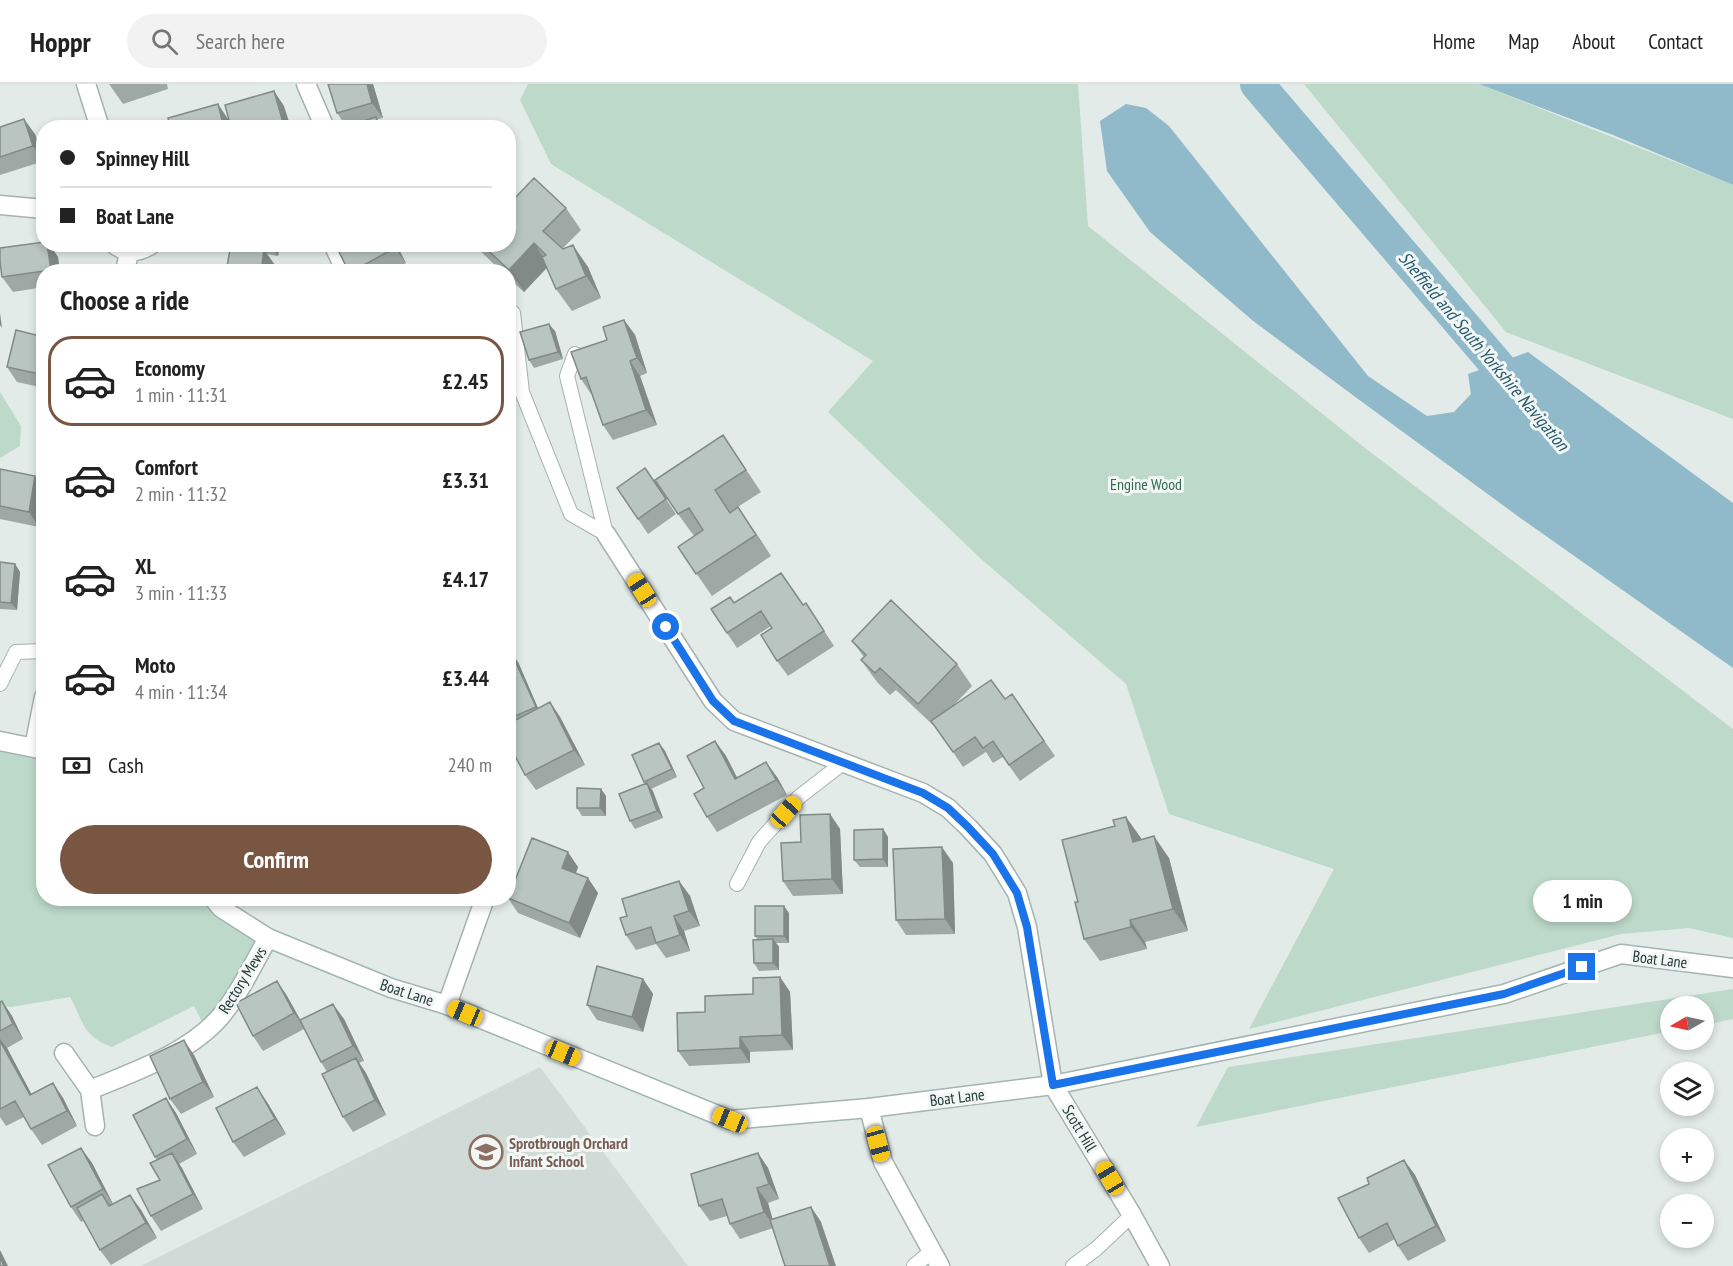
<!DOCTYPE html>
<meta charset="utf-8">
<style>
body{margin:0;font-family:"PT Sans Narrow",sans-serif;background:#f2f2f2;color:#222;height:100vh;display:flex;flex-direction:column;font-size:22px;white-space:nowrap}
*{box-sizing:border-box;margin:0}
p{font-size:20px;color:#767676}
.icon{flex:none;width:33px;height:33px;fill:none;stroke:currentColor;stroke-width:2;stroke-linecap:round;stroke-linejoin:round}
.map{position:relative;flex:1;overflow:hidden}
.panel{position:absolute;left:36px;top:180px;width:480px;height:642px;display:flex;flex-direction:column;background:#fff;border-radius:24px;box-shadow:0 3px 9px #0003}
.panel>*{flex:none}
.hud{position:absolute;left:36px;top:36px;width:480px;height:132px;border-radius:24px;box-shadow:0 3px 9px #0003;display:grid;align-content:center;height:132px;padding:0 24px;background:#fff}
.needle{width:39px;rotate:261deg}
.tools{position:absolute;left:1660px;top:912px;display:grid;gap:12px}
.tools a{display:grid;place-items:center;width:54px;height:54px;border-radius:50%;background:#fff;box-shadow:0 3px 9px #0003;font-size:30px}
.end{position:absolute;width:27px;height:27px;margin:-14px;border:8px solid #1a73e8;background:#fff;box-shadow:0 0 0 3px #fff}
.from{border-radius:50%}
.bubble{position:absolute;height:42px;border-radius:21px;background:#fff;box-shadow:0 3px 9px #0003;font-size:20px;font-weight:700;line-height:42px;text-align:center}
.car{position:absolute;width:18px;height:36px;margin:-18px -9px;border-radius:8px;box-shadow:0 0 4px 2px #0007;background:linear-gradient(#f5c518 24%,#345 0 40%,#f5c518 0 76%,#345 0 86%,#f5c518 0)}
.hud b{display:flex;align-items:center;gap:21px;height:57px;font-size:22px}
.hud b+b{border-top:2px solid #e0e0e0}
.hud i{width:15px;height:15px;background:#222}
ul{padding:0;list-style:none}
li{display:flex;align-items:center;gap:18px;height:90px;margin:0 12px 9px;padding:0 12px;border:3px solid transparent;border-radius:24px}
li div{flex:1}
li b{display:block;font-size:22px}
li em{font-style:normal;font-weight:700}
li.selected{border-color:#795642}
li>.icon{width:54px;height:54px;stroke-width:1.5}
h2{padding:0 24px;font-size:27px;line-height:72px}
.pay{display:flex;align-items:center;gap:15px;height:66px;padding:0 24px;font-size:22px}
.pay p{margin-inline-start:auto}
.action{display:flex;gap:12px;margin-top:auto;padding:12px 24px}
.action a{flex:1;height:69px;border-radius:36px;background:#795642;color:#fff;font-size:24px;font-weight:700;line-height:69px;text-align:center}
header{display:flex;align-items:center;gap:36px;box-sizing:border-box;height:84px;padding:0 30px;background:#fff;border-bottom:2px solid #e0e0e0}
header strong{font-size:28px}
nav{display:flex;gap:33px;margin-inline-start:auto;font-size:21px}
.search{width:420px;height:54px;background:#f2f2f2;display:flex;align-items:center;gap:15px;box-sizing:border-box;padding:0 21px;border-radius:33px;color:#767676;font-size:22px}
.map>svg:first-child{display:block}
</style>
<header>
<strong>Hoppr</strong>
<div class="search"><svg class="icon" aria-label="search" viewBox="0 0 24 24"><circle cx="10" cy="10" r="6"/><path d="M15 15l6 6"/></svg>Search here</div>
<nav><a>Home</a><a>Map</a><a>About</a><a>Contact</a></nav>
</header>
<div class="map">
<svg width="1733" height="1182" viewBox="0 0 1733 1182">
<rect width="100%" height="100%" fill="#e2ebe8"/>
<path fill="#d0dad7" d="M540,983L688,1182H141L197,1154Z"/>
<path fill="#bdd9c9" d="M528,0H1078L1088,142L1365,364L1733,645V854L1689,844L1621,850L1249,945L1334,785L1169,730L1126,600L980,474L828,328L873,277L551,80L520,16Z
M1304,0H1479L1733,101V335L1506,248Z
M0,308L21,342L20,362L0,374Z
M0,657L43,666L44,814L213,815L268,854L206,946L194,922L112,963C82,952 84,938 70,913L11,923L0,922Z
M1733,905V935L1704,941V922H1671V947L1196,1043L1228,983Z"/>
<path fill="#90b9ca" d="M1479,0H1733V101L1613,51Z
M1126,20L1146,24L1169,42L1368,292L1427,332L1454,328L1471,310L1468,290L1528,268L1733,419V584L1519,433L1354,312L1252,236L1150,148L1107,87L1100,37Z"/>
<g fill="none" stroke-linecap="round" stroke-linejoin="round">
<path stroke="#90b9ca" stroke-width="34" d="M1257,0L1526,315"/>
<g stroke="#a5b2af" stroke-width="16">
<path id="lane" d="M513,229L522,308L571,430L606,450
M575,270L567,292L606,450
M0,600L16,568L44,567
M737,800L759,758L799,713L843,679
M914,1182L932,1167
M1073,1182L1096,1165L1132,1131"/>
</g>
<g stroke="#a5b2af" stroke-width="21">
<path id="street" d="M86,0L100,44
M306,0L325,44
M0,121L44,125
M114,160C126,170 139,169 152,160
M333,160L346,188
M125,188L129,168
M606,450L713,617L734,637L923,709L948,724L968,743L993,770L1017,809L1027,843L1053,1001L1132,1131L1160,1182
M34,663L44,613
M447,921L485,814
M64,969L90,1006L95,1042
M90,1006C135,987 188,970 221,932C240,909 253,880 268,854
M869,1024L883,1078L940,1182"/>
</g>
<g stroke="#a2b5b1" stroke-width="21">
<path id="secondary" d="M0,657L44,666
M213,814L221,824L268,854L391,904L447,921L730,1036L869,1024L1053,1001L1504,910L1621,870L1733,884"/>
</g>
<use href="#lane" stroke="#fff" stroke-width="14"/>
<use href="#street" stroke="#fff" stroke-width="18"/>
<use href="#secondary" stroke="#fff" stroke-width="18"/>
</g>
<path fill="#9ea9a6" d="M109,0H167L168,5L123,20Z
M373,0L383,34L346,42L337,29Z
M0,43L35,50L44,77L0,91Z
M513,116L566,124L581,146L562,165L588,183L601,214L572,227L556,205L547,184L524,208L508,194V188H502L473,160H508Z
M44,160H49L58,173L60,188H44V203L13,208L2,193Z
M241,160H280L278,172L267,170L275,181L274,188H226L242,162Z
M335,160H396L406,179L390,188H349Z
M624,236L635,251L647,289L640,292L657,341L613,356L603,341L592,309L591,310L581,295L607,256Z
M555,247L563,275L534,284L529,276Z
M44,253V304L17,298L7,283Z
M723,351L761,408L730,428L738,423L771,472L712,512L678,463L694,452L678,430Z
M645,384L676,430L648,450L617,404Z
M0,385L44,404V417L39,443L0,435Z
M508,453L514,463L508,467Z
M0,478L15,480L20,488L17,526L0,525Z
M792,504L803,521L806,519L834,562L788,592L777,577L771,542L737,564L727,549L734,519Z
M508,555L513,564L508,566Z
M852,557L957,580L972,602L953,622L1005,615L1012,610L1055,672L1020,697L1003,673L993,679L986,668L963,683L935,641L934,642L896,606L890,611L877,598L861,576L864,573Z
M508,572L518,578L538,624L550,618L560,633L585,681L536,706L525,691L508,658Z
M715,657L726,672L737,693H777L787,711L717,748L707,733L704,704Z
M659,659L665,667L677,693L651,705L663,734L635,745L630,737L646,700L644,698Z
M601,705L606,712V732H582L577,724Z
M830,730L840,745L843,810L793,812L783,797L801,758Z
M883,745L888,753V783H860L854,776Z
M1141,754V756L1169,774L1188,847L1145,858L1147,865L1100,877L1084,855L1078,818Z
M953,779L955,850L906,851L896,836Z
M578,783L576,789L598,809L580,854L518,829L508,814Z
M679,797L690,812L700,842L684,847L690,867L666,874L656,860L636,866L626,851L627,832Z
M789,829V859H776L779,863V886L759,887L754,879L758,856L755,852Z
M780,893L790,908L793,966L750,968V979L689,982L678,967L705,928L753,910Z
M643,895L653,910L643,948L597,936L587,921Z
M277,897L287,912L300,936L344,935L364,977L359,979L366,989L386,1031L353,1048L343,1033L327,988L321,978L304,945L263,967L253,952Z
M2,917L12,932L23,955L7,964L31,1010L53,999L63,1014L77,1042L42,1061L31,1045L24,1033L6,1042L0,1033V918Z
M194,971L214,1013L181,1030L170,1015Z
M166,1014L176,1029L197,1070L179,1080L203,1125L161,1147L151,1132L160,1096L157,1076L155,1073Z
M267,1018L286,1050L244,1073L233,1058Z
M81,1064L92,1079L113,1120L130,1111L141,1126L157,1154L111,1181L100,1166L84,1136L81,1138L71,1123Z
M758,1069L768,1084L779,1115L768,1119L772,1135L811,1123L821,1138L773,1144L740,1155L730,1140L727,1132L710,1137L699,1122Z
M1404,1076L1415,1091L1446,1157L1408,1177L1398,1162L1395,1155L1369,1169L1359,1154L1369,1100Z"/>
<path fill="#818a87" d="M367,0H373L383,34L372,19Z
M274,7L284,22L291,44H285L284,42Z
M218,20L228,35L231,44H224Z
M376,33L383,44H379Z
M24,35L35,50L44,77L33,62Z
M534,159L549,181L524,208L509,186Z
M47,160H49L58,173L60,188H52L51,186Z
M270,160H280L278,172Z
M393,160H396L406,179L395,164Z
M573,161L588,183L601,214L586,192Z
M264,166L275,181L274,188H261Z
M0,229L2,244L0,241Z
M624,236L635,251L647,289L637,274Z
M549,240L555,247L563,275L558,268Z
M630,277L640,292L657,341L646,326Z
M35,392L44,404V417L39,443L29,428Z
M738,423L753,445L771,472L756,451Z
M15,480L20,488L17,526L11,519Z
M512,570L518,578L541,631L536,623Z
M550,618L560,633L585,681L574,666Z
M715,657L726,672L745,710L735,695Z
M659,659L665,667L677,693L672,685Z
M766,678L777,693L787,711L776,696Z
M647,699L653,707L663,734L657,727Z
M601,705L606,712V732L600,724Z
M830,730L840,745L843,810L832,795Z
M1126,733L1141,754L1148,780L1133,758Z
M883,745L888,753V783L883,775Z
M1154,752L1169,774L1188,847L1173,825Z
M942,763L953,779L955,850L945,835Z
M568,768L578,783L572,799L562,784Z
M588,794L598,809L580,854L569,839Z
M679,797L690,812L700,842L689,827Z
M784,822L789,829V859L784,852Z
M674,832L684,847L690,867L680,851Z
M1130,836L1145,858L1147,865L1131,843Z
M773,855L779,863V886L773,879Z
M780,893L790,908L793,966L782,951Z
M643,895L653,910L643,948L632,933Z
M277,897L287,912L305,944L294,929Z
M2,917L12,932L23,955L13,940Z
M333,920L344,935L364,977L353,962Z
M740,953L750,968V979L740,964Z
M0,955L7,964L40,1026L30,1011L0,957Z
M184,956L194,971L214,1013L203,998Z
M356,974L366,989L386,1031L375,1016Z
M53,999L63,1014L77,1042L67,1027Z
M257,1003L267,1018L286,1050L275,1035Z
M166,1014L176,1029L197,1070L187,1055Z
M81,1064L92,1079L113,1120L103,1105Z
M172,1069L182,1084L203,1125L193,1110Z
M758,1069L768,1084L779,1115L769,1100Z
M1404,1076L1415,1091L1446,1157L1436,1142Z
M757,1104L768,1119L775,1143L764,1128Z
M130,1111L141,1126L157,1154L146,1139Z
M811,1123L821,1138L836,1182H830Z
M0,1166L8,1182H4L0,1173Z"/>
<path fill="#b8c5c1" stroke="#818a87" stroke-width="1.5" d="M328,0H367L372,19L337,29Z
M274,7L284,42L281,44H231L225,21Z
M218,20L224,44H170L168,34Z
M376,33L379,44H342Z
M24,35L33,62L0,73V43Z
M534,94L566,124L543,147L563,165L573,161L586,192L556,205L542,173L546,171L534,159L509,186L481,160H508V112L513,116Z
M44,158V160H47L51,186L2,193L0,178V164Z
M231,160L264,166L261,188H226Z
M335,160H393L395,164L351,188H349Z
M624,236L637,274L630,277L646,326L603,341L586,293L581,295L571,268L607,256L603,243Z
M549,240L558,268L529,276L520,248Z
M16,246L44,253V291L7,283Z
M723,351L746,386L715,406L730,429L738,423L756,451L696,490L678,463L703,446L689,424L678,430L655,396Z
M645,384L666,415L638,435L617,404Z
M0,385L35,392L29,428L0,422Z
M0,478L15,480L11,519L0,518Z
M781,489L803,521L806,519L824,547L777,577L761,551L772,544L761,527L727,549L711,525L730,513L734,519Z
M891,516L957,580L918,620L880,584L875,589L861,576L866,571L852,557Z
M512,570L536,623L508,635V572Z
M991,596L1005,615L1012,610L1044,657L1009,681L993,657L983,664L975,653L953,668L931,637Z
M550,618L574,666L525,691L508,658V640Z
M715,657L735,695L766,678L776,696L707,733L694,710L704,704L687,672Z
M659,659L672,685L644,698L632,671Z
M647,699L657,727L630,737L619,710Z
M577,704L601,705L600,724H577Z
M830,730L832,795L783,797L781,759L801,758L800,731Z
M1126,733L1133,758L1154,752L1173,825L1130,836L1131,843L1084,855L1075,818H1078L1062,756L1115,742L1113,736Z
M883,745V775L854,776V746Z
M532,754L568,768L562,784L588,794L569,839L508,814Z
M942,763L945,835L896,836L893,765Z
M679,797L689,827L674,832L680,851L656,859L651,843L626,851L620,834L627,832L622,815Z
M755,822H784V852H755Z
M773,855V879H754L753,856Z
M597,882L643,895L632,933L587,921Z
M780,893L782,951L740,953V964L678,967L677,929L705,928V912L753,910V894Z
M277,897L294,929L253,952L236,919Z
M2,917L13,940L0,947V918Z
M333,920L353,962L321,978L300,936Z
M184,956L203,998L170,1015L150,972Z
M0,957L30,1011L53,999L67,1027L31,1045L15,1017L0,1025Z
M356,974L375,1016L343,1033L322,990Z
M257,1003L275,1035L233,1058L216,1024Z
M166,1014L187,1055L155,1073L133,1031Z
M81,1064L103,1105L71,1123L48,1081Z
M172,1069L193,1110L151,1132L137,1105L160,1096L150,1079Z
M758,1069L769,1100L757,1104L764,1128L730,1140L722,1115L699,1122L691,1090Z
M1404,1076L1436,1142L1398,1162L1387,1139L1359,1154L1338,1114L1369,1100L1367,1094Z
M102,1110L109,1122L130,1111L146,1139L100,1166L77,1124Z
M811,1123L830,1182H785L770,1136Z
M0,1173L4,1182H0Z"/>
<g fill="none" stroke-linecap="round" stroke-linejoin="round">
<path stroke="#1a73e8" stroke-width="8" d="M666,543L713,617L734,637L923,709L948,724L968,743L993,770L1017,809L1027,843L1053,1001L1504,910L1582,883"/>
</g>
<defs>
<g id="school-ring" transform="scale(1.725)"><circle r="9.5" fill="#f2f7f5" stroke="#8d6e63" stroke-width="1.5"/><path d="M0-5L7-2L0 1L-7-2ZM-4 1L0 2.5L4 1V4Q0 6-4 4Z" fill="#8d6e63"/></g>
</defs>
<g fill-rule="evenodd">
<use href="#school-ring" x="486" y="1068"/>
</g>
<g text-anchor="middle" dominant-baseline="central" stroke-width="6" stroke-linejoin="round" paint-order="stroke">
<g font-size="16" fill="#336c50" stroke="#f2f7f5">
<text x="1146" y="400">Engine Wood</text>
</g>
<g font-size="16" fill="#243a37" stroke="#f2f7f5">
<text transform="translate(1660 875) rotate(7)">Boat Lane</text>
<text transform="translate(242 896) rotate(-58)">Rectory Mews</text>
<text transform="translate(407 908) rotate(18)">Boat Lane</text>
<text transform="translate(957 1013) rotate(-7)">Boat Lane</text>
<text transform="translate(1080 1044) rotate(59)">Scott Hill</text>
</g>
<g font-size="16" font-weight="bold" fill="#785e54" stroke="#f2f7f5" text-anchor="start">
<text x="509" y="1059">Sprotbrough Orchard<tspan x="509" dy="18">Infant School</tspan></text>
</g>
<g font-size="18" font-style="italic" fill="#25596f" stroke="#f2f7f5">
<text transform="translate(1484 267) rotate(50)">Sheffield and South Yorkshire Navigation</text>
</g>
</g>
</svg>
<div class="tools">
<a><svg class="needle" viewBox="-14 -14 28 28"><path d="M0-13l5 13h-10z" fill="#e53935"/><path d="M0 13l5-13h-10z" fill="#767676"/></svg></a>
<a><svg class="icon" aria-label="layers" viewBox="0 0 24 24"><path d="M12 4l9 5-9 5-9-5zM3 14l9 5 9-5"/></svg></a>
<a>+</a>
<a>−</a>
</div>
<i class="end from" style="left:666px;top:543px"></i>
<i class="end" style="left:1582px;top:883px"></i>
<div class="bubble" style="left:1533px;top:796px;width:99px">1 min</div>
<i class="car" style="left:642px;top:506px;rotate:327deg"></i>
<i class="car" style="left:786px;top:728px;rotate:42deg"></i>
<i class="car" style="left:465px;top:929px;rotate:293deg"></i>
<i class="car" style="left:563px;top:969px;rotate:112deg"></i>
<i class="car" style="left:730px;top:1036px;rotate:292deg"></i>
<i class="car" style="left:878px;top:1060px;rotate:165deg"></i>
<i class="car" style="left:1110px;top:1094px;rotate:329deg"></i>
<div class="hud">
<b><i class="from"></i>Spinney Hill</b>
<b><i></i>Boat Lane</b>
</div>
<section class="panel">
<h2>Choose a ride</h2>
<ul>
<li class="selected"><svg class="icon" aria-label="car" viewBox="0 0 24 24"><path d="M5 17H2v-5l4-1 3-4h7l3 4 3 1v5h-3M9 17h6M6 11h13"/><circle cx="7" cy="17" r="2"/><circle cx="17" cy="17" r="2"/></svg><div><b>Economy</b><p>1 min · 11:31</p></div><em>£2.45</em></li>
<li><svg class="icon" aria-label="car" viewBox="0 0 24 24"><path d="M5 17H2v-5l4-1 3-4h7l3 4 3 1v5h-3M9 17h6M6 11h13"/><circle cx="7" cy="17" r="2"/><circle cx="17" cy="17" r="2"/></svg><div><b>Comfort</b><p>2 min · 11:32</p></div><em>£3.31</em></li>
<li><svg class="icon" aria-label="car" viewBox="0 0 24 24"><path d="M5 17H2v-5l4-1 3-4h7l3 4 3 1v5h-3M9 17h6M6 11h13"/><circle cx="7" cy="17" r="2"/><circle cx="17" cy="17" r="2"/></svg><div><b>XL</b><p>3 min · 11:33</p></div><em>£4.17</em></li>
<li><svg class="icon" aria-label="car" viewBox="0 0 24 24"><path d="M5 17H2v-5l4-1 3-4h7l3 4 3 1v5h-3M9 17h6M6 11h13"/><circle cx="7" cy="17" r="2"/><circle cx="17" cy="17" r="2"/></svg><div><b>Moto</b><p>4 min · 11:34</p></div><em>£3.44</em></li>
</ul>
<div class="pay"><svg class="icon" aria-label="cash" viewBox="0 0 24 24"><path d="M3 7h18v10H3z"/><circle cx="12" cy="12" r="2"/></svg>Cash<p>240 m</p></div>
<div class="action"><a>Confirm</a></div>
</section>
</div>
